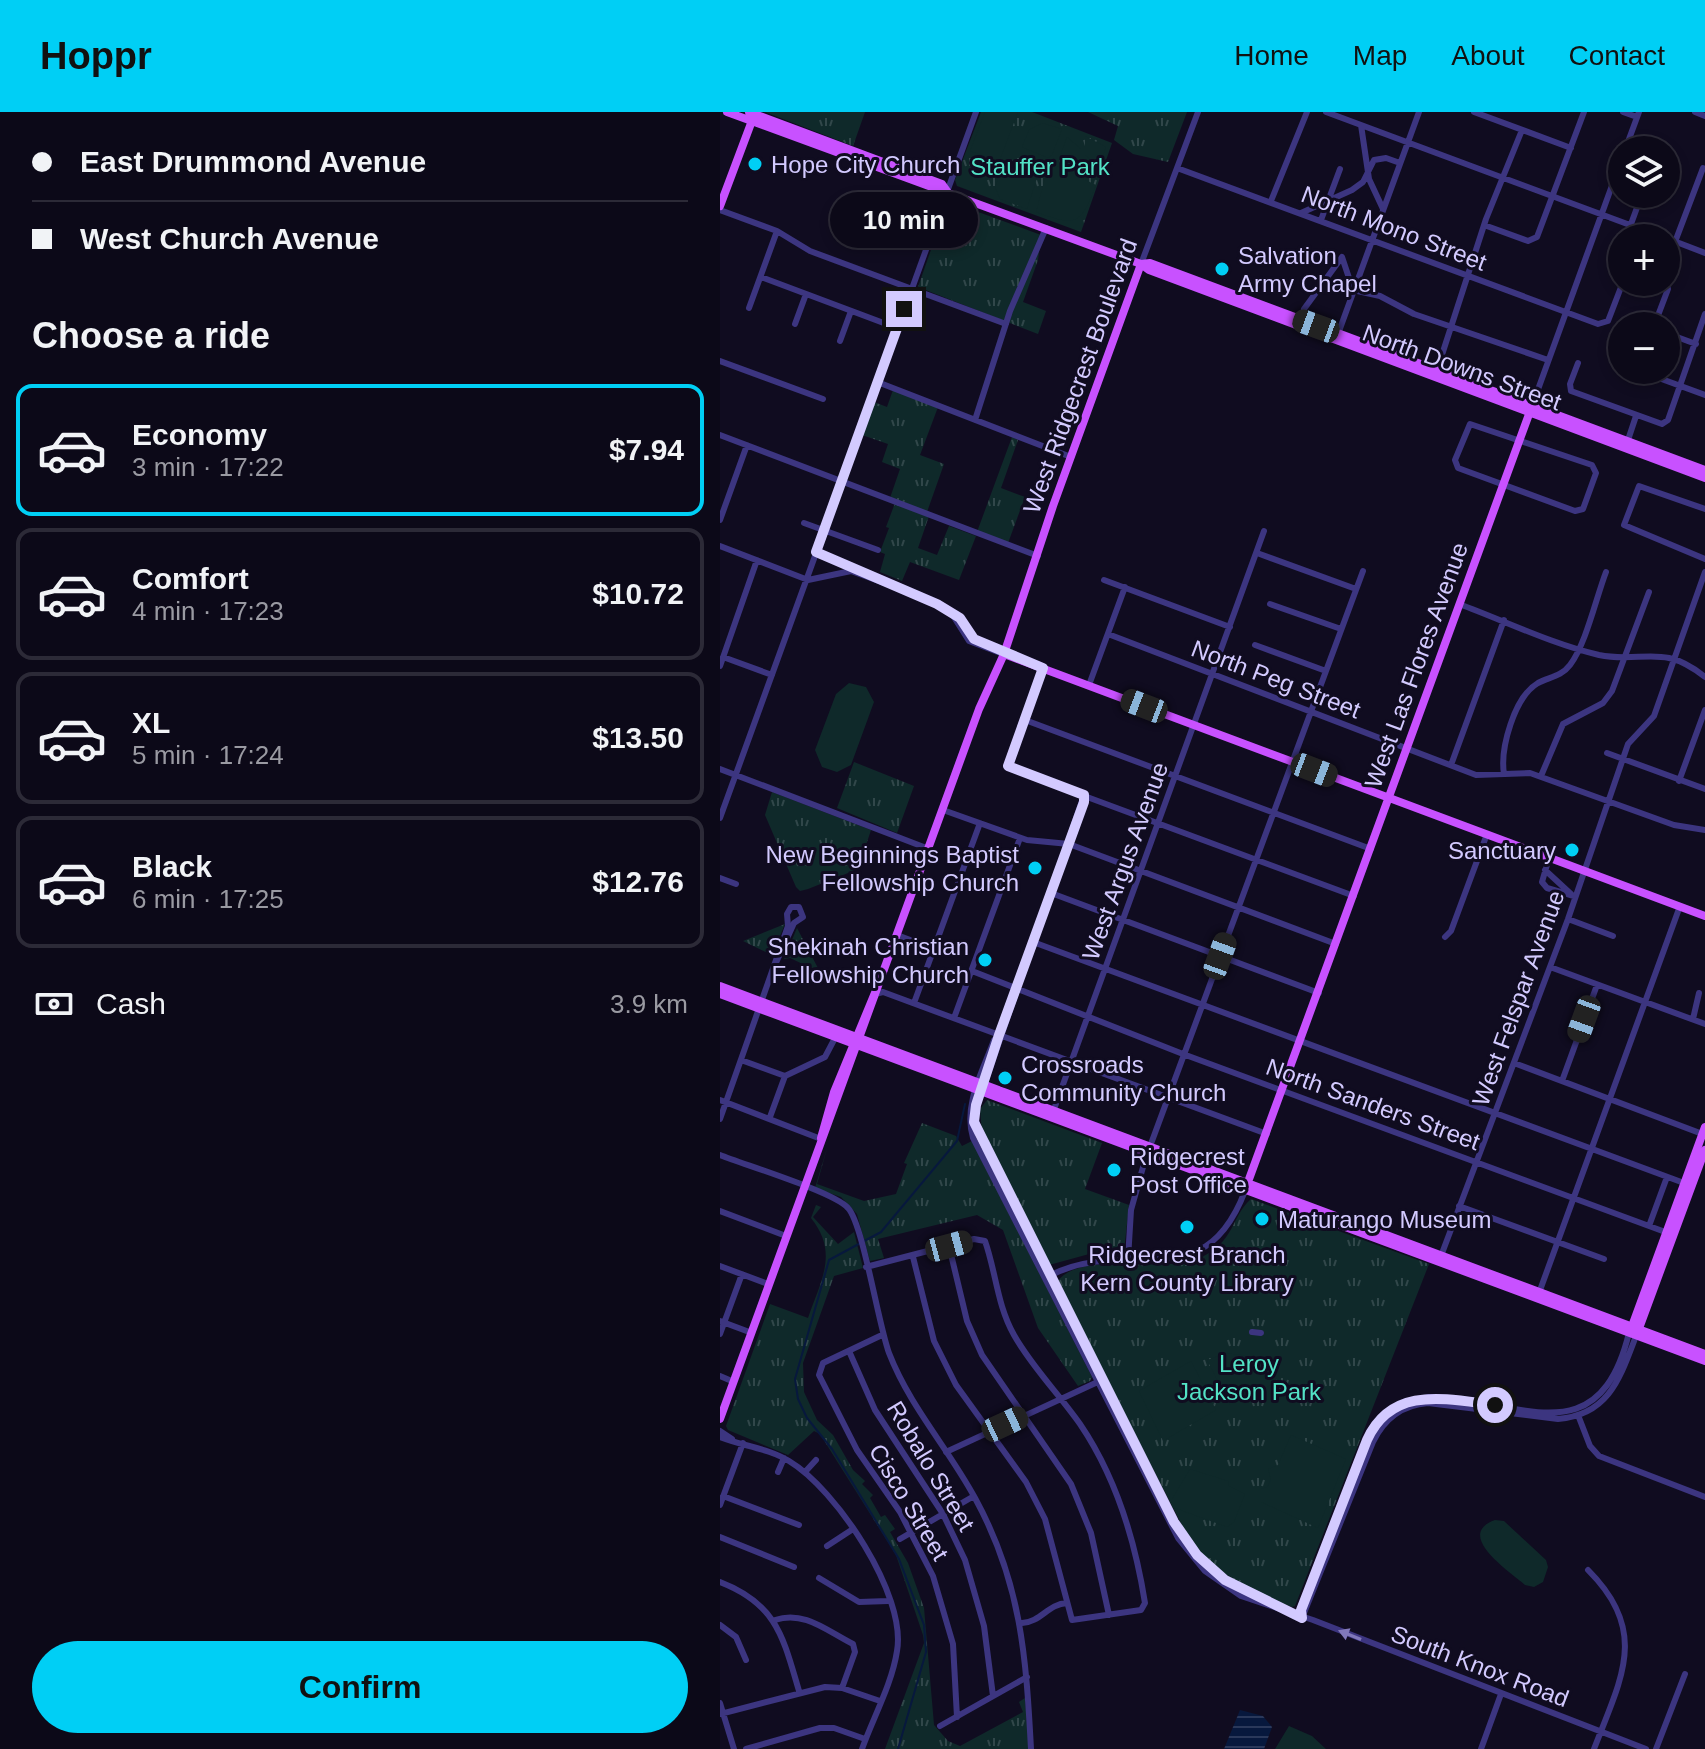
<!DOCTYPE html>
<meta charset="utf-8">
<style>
body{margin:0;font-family:Arial,sans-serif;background:#151221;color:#f1f3f6;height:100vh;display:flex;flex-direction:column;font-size:30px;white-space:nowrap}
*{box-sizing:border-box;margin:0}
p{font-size:26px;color:#9a9aa2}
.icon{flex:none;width:44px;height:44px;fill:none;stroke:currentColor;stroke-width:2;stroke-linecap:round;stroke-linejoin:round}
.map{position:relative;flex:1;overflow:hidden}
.side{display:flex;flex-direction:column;background:#0c0918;width:720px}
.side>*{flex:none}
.hud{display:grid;align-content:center;height:176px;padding:0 32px;background:#0c0918}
.fabs{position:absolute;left:888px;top:24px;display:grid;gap:16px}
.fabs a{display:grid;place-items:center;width:72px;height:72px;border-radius:50%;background:#0c0918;box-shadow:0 4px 12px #0003,0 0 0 2px #2c2a37;font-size:40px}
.end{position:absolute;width:36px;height:36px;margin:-18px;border:10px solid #d3caff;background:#111;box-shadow:0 0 0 4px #111}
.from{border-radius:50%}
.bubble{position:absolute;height:56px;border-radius:28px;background:#0c0918;box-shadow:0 4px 12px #0003,0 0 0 2px #2c2a37;font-size:26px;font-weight:700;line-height:56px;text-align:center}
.car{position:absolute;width:24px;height:48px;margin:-24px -12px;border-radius:10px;box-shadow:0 0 6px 2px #0007;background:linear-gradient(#222 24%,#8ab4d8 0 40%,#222 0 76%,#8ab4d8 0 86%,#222 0)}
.hud b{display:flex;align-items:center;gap:28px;height:76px;font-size:30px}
.hud b+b{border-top:2px solid #2c2a37}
.hud i{width:20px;height:20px;background:#f1f3f6}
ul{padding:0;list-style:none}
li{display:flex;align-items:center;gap:24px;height:132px;margin:0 16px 12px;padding:0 16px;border:4px solid #2c2a37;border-radius:16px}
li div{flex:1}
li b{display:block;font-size:30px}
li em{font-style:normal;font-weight:700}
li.current{border-color:#00cff5}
li>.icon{width:72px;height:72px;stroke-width:1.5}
h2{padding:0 32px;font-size:36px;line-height:96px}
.pay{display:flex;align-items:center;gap:20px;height:88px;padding:0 32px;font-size:30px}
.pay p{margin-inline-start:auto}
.cta{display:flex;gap:16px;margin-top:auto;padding:16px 32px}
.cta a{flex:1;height:92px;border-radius:48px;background:#00cff5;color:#111;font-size:32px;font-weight:700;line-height:92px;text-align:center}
header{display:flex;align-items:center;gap:48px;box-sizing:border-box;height:112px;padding:0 40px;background:#00cff5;color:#111}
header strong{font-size:38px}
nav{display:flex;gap:44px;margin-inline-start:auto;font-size:28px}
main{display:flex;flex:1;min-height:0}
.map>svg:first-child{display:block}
</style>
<header>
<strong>Hoppr</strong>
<nav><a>Home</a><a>Map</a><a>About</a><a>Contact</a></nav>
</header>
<main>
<section class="side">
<div class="hud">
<b><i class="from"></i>East Drummond Avenue</b>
<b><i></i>West Church Avenue</b>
</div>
<h2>Choose a ride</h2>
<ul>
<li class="current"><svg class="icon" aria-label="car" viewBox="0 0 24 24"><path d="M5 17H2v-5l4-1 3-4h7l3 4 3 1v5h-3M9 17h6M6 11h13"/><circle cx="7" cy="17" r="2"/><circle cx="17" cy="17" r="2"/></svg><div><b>Economy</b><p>3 min · 17:22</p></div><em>$7.94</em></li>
<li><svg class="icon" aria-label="car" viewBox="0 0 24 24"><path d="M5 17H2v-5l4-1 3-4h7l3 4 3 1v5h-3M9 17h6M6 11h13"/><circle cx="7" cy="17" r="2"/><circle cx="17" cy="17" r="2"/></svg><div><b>Comfort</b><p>4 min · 17:23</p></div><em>$10.72</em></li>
<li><svg class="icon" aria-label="car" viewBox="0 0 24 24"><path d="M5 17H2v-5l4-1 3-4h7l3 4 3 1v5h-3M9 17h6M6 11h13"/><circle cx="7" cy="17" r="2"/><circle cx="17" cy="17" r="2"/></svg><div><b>XL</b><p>5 min · 17:24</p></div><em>$13.50</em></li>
<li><svg class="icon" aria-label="car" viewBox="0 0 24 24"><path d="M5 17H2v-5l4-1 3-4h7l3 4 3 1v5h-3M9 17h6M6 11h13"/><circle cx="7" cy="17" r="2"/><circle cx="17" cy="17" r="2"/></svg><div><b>Black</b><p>6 min · 17:25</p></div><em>$12.76</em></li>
</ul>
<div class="pay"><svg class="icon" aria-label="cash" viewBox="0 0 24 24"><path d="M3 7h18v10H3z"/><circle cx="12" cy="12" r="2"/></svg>Cash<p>3.9 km</p></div>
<div class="cta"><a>Confirm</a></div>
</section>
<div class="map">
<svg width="985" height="1637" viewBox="0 0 985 1637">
<defs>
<pattern id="grass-tufts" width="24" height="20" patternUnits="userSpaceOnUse" patternTransform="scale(2)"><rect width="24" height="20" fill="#0f292a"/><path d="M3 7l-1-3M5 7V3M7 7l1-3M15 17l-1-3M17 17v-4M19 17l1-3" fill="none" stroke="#31474a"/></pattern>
<pattern id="water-rules" width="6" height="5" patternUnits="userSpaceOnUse" patternTransform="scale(2)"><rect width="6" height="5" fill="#07183d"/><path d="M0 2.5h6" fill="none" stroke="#2a385a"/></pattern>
</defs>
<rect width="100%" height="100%" fill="#100c20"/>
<path fill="url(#grass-tufts)" d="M45,0H145L133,34Z
M261,0H312L392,31L361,120L237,74L235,68Z
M368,0H467L448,50L413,42L394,28L398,14Z
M228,89L321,123L318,148L303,190L326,199L318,222L198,175Z
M173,278L218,295L200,343L224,352L207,400L170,386L180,357L162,350L168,332L142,323L154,290L167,295Z
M292,325L298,328L281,376L305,385L288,431L257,420Z
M175,391L209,404L198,436L217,443L229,414L256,424L239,468L190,450L182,469L160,460L165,442L160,440L169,416L166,415Z
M134,650L194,674L177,721L117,696Z
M52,680L151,718L138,757L88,777L80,779L76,775L45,703Z
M65,812L52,843L23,829Z
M77,816L100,860L70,846L64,847Z
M267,988L382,1031L365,1077L409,1093L404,1139L369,1142L329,1153L262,1021L260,997Z
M202,1011L236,1024L242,1034L252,1029L372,1265L370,1269L358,1274L318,1216L283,1118L257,1103L158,1127L164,1146L150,1149L137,1102L121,1085L95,1076L108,1033L97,1072L144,1089L176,1082L187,1052L184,1051Z
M531,1087L709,1152L575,1494L572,1495C530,1479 497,1463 469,1427L337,1170C360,1137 444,1163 480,1146C516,1129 510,1106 531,1087Z
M96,1093L101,1095L93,1105L118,1132L134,1120L143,1156L114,1164L83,1251L84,1280L97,1308L113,1323L133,1358L145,1369L142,1372L153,1383L150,1386L161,1405L165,1403L175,1417L170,1420L188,1451L204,1496L214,1613L228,1629L240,1634L303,1600L299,1590L305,1586L309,1637H165L204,1531L203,1523L176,1443L100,1322L94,1319L68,1343L8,1318L6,1314L50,1192L88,1206C101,1168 119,1141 91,1106Z"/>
<path fill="#0f292a" d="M265,0H298L279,50L250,39Z
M322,11L342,17L332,43L328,46L302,35L309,18Z
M365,24L386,35L379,54L365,43Z
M347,25L361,37V56L339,47Z
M284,50L314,62L317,66L307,97L280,87L275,75Z
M335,53L376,73C361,113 356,115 316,100L328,55Z
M129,571L146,575L154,590L131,653L117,660L102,655L95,638L116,582Z
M504,1242C527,1240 545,1250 555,1271L510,1293L487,1248Z
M471,1249L496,1298L443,1329L419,1279Z
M571,1323L626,1347L598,1416L541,1390V1377L547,1375L551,1368L548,1357L558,1353Z
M470,1357L508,1369L509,1374L525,1382L514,1410L507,1415L452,1395V1387Z
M775,1408L784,1409L826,1448L828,1455L823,1470L814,1475L805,1473C789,1459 734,1423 775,1408Z
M569,1614L592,1624L606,1637H555Z"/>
<path fill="url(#water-rules)" d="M520,1598L543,1604L552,1615L544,1637H504Z"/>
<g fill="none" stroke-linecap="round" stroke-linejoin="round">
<path stroke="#07183d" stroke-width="2" d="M178,1637L206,1540L204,1513L179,1447L112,1337L87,1306L78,1287L75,1267L109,1148L161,1120L237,1029L245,992"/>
<path stroke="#3c3580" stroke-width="6" d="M606,0L945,126
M754,0L851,36
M903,0L917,5
M975,0L985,4
M641,13L649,67L663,97
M905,38L919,0
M457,56L878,212L888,209L903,170
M551,89L587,0
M0,98L57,119L90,139L286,212
M581,101L632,78L643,70L654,48L666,46L680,51
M601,108L620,57
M911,112L922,82
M764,113L808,129L817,125L864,0
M946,126L985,141
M955,130L983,56
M421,152L478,0
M41,165L177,216
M29,196L57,119
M584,197L622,145L633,178L660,184L694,202L828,248
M75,212L86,182
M934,214L948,177L946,169
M946,221L976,232
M618,222L699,0
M120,229L131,199
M0,249L103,287
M858,251L850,272L851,279L942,312L948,308L985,202
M719,252L766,107L802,18
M917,258L985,283
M160,271L351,345
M812,294L902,46
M255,308L290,199L326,116
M750,312L872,353L876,361L863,397L855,399L738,356L735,348Z
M0,323L318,444
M907,331L916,304
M985,397L919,374L904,413L985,447
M0,408L27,333
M84,411L158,438
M0,434L88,468L131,459L203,485L237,503L254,527L284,542
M96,440L138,457L142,462
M537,441L636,477
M384,468L510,515
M550,492L621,517
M739,492C785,509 832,532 879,543C922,552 942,530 985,565
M232,502L249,529L283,542
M388,522L756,663L810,661L954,713L985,718
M535,533L606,559
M3,545L52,563
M0,554L37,448
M323,556L289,656L634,784
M369,573L405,475
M305,608L651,737
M887,641L985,677
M731,653L784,508
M0,657L209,737
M784,662C780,637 794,585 818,571C829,565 841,565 850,553C866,532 876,486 886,460
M821,664L843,612L883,591L892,579L929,480
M959,669L985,598
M223,698L307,728L349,732L616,832
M0,706L256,0
M829,746L822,770L827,776L854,784
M825,758L851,782
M0,766L16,772
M331,781L599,881
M848,807L893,824
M177,823L214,837
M725,825L731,819L767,722
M313,830L964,1071
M830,855L985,912
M252,859L463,942L948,1121
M155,882L163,880L547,1022
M194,891L260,711
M234,906L300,726
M973,907L979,881
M279,923L274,928C263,959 243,993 253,1026L458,1426L485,1459L521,1484L593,1508L926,1637
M21,948L65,964L105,945L115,926
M794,951L985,1023
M842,969L877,873
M0,988L101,1027
M333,1000L544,419
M50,1005L65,964
M0,1007L68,814L67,802L71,795H79L83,805L74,811L54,855
M0,1043C25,1053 114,1080 128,1096C143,1112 158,1211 169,1241C190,1295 228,1336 255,1386C301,1470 306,1544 311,1637
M739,1094L884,1147
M0,1099L66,1124
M929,1114L947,1065
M313,1132L266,1039L254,1003L364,683
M229,1134L247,1209L262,1243L351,1372L371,1421L389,1503
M721,1144L848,807L908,632L934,604L985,460
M408,1147L411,1098L425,1048L643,459
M324,1153L370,1242
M0,1154L48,1172
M146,1155L254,1127L265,1129C276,1160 277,1193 294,1223C312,1255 339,1282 360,1312C396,1365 415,1428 425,1491L421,1498L352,1508L325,1407L306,1370L236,1273L214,1229L193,1145
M329,1164C410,1122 483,1189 525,1079
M819,1181L960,794
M0,1209L32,1221
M532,1220L541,1221
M0,1222L22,1162
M162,1223L103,1251L99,1263L137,1338L180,1400L213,1464L233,1532L237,1605
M129,1239L155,1298L223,1402L245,1448L264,1514L273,1584
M0,1264L14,1270
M382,1267L403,1306
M858,1303L870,1334L879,1344L985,1385
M0,1319L12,1327
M0,1325C22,1334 48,1336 69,1349C116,1377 187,1483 177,1539C172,1572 153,1606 142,1637
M226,1340L382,1268
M58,1360L64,1346
M85,1360L96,1348
M3,1384L79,1413
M0,1393L23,1331
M456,1413L477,1443L505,1468L579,1503
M0,1425L74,1455
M180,1427L254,1384
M107,1434L133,1417
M868,1458C930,1520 901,1566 874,1637
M99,1466L139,1490L168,1489
M0,1470C57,1492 63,1525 79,1579
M582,1506L653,1330C664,1307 682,1293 708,1291L838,1307C889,1303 900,1266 916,1224
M582,1506L581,1498L654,1314L673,1296L708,1285C799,1287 878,1346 909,1221
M55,1508C84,1498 107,1519 133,1532L135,1540L122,1576
M302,1511C321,1510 328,1492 347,1491
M0,1513L16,1525L26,1548
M0,1591L14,1637
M0,1602L105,1575L122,1576L160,1589
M220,1614L307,1565
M26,1637L100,1616H114L145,1627
M761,1637L781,1582
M936,1637L965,1562"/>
<path stroke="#c851ff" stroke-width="8" d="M7,0L421,152L429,158L985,366
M29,0L222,72L227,79
M0,94L33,6
M421,152L430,151L985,358
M284,542L985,804
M0,874L985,1242
M0,882L985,1249
M101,1026L114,980L159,871
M525,1078L812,294
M911,1217L985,1015
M918,1219L985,1038
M0,1307L259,597L284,542L333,394L421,152"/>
</g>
<defs><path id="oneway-solid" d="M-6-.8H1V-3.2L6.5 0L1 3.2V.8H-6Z" transform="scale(2)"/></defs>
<use fill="#8078b9" href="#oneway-solid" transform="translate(630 1523) rotate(-158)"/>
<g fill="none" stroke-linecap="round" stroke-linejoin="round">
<path stroke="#d3caff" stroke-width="10" d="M184,197L96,440L217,492L240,506L254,527L323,556L288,654L364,683V690L279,923L256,993L254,1010L454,1410L477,1443L505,1468L582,1506L581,1498L647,1328C672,1273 726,1287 775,1293"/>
</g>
<g fill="#00cff5" stroke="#100c20" stroke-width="3">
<circle cx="35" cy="52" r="8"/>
<circle cx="502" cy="157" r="8"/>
<circle cx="852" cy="738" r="8"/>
<circle cx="315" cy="756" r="8"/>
<circle cx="265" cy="848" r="8"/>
<circle cx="285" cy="966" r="8"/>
<circle cx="394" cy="1058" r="8"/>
<circle cx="542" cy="1107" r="8"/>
<circle cx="467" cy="1115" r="8"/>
</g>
<g text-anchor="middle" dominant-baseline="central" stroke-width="6" stroke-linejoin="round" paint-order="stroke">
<g font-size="24" fill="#d3caff" stroke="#100c20" text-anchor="start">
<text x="51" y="52">Hope City Church</text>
<text x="518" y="143">Salvation<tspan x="518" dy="28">Army Chapel</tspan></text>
<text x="836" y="738" text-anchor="end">Sanctuary</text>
<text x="299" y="742" text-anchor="end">New Beginnings Baptist<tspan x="299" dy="28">Fellowship Church</tspan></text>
<text x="249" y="834" text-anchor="end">Shekinah Christian<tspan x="249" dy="28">Fellowship Church</tspan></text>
<text x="301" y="952">Crossroads<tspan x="301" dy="28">Community Church</tspan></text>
<text x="410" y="1044">Ridgecrest<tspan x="410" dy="28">Post Office</tspan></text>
<text x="558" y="1107">Maturango Museum</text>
<text x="467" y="1142" text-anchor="middle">Ridgecrest Branch<tspan x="467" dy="28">Kern County Library</tspan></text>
</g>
<g font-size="24" fill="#53e2c6" stroke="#100c20">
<text x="320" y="54">Stauffer Park</text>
<text x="529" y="1251">Leroy<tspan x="529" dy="28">Jackson Park</tspan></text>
</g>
<g font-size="24" fill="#d3caff" stroke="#100c20">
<text transform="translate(674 116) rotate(21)">North Mono Street</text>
<text transform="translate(742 255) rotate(20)">North Downs Street</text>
<text transform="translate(360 264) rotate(-70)">West Ridgecrest Boulevard</text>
<text transform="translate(696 553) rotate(-70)">West Las Flores Avenue</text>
<text transform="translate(556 567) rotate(21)">North Peg Street</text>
<text transform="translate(405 749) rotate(-70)">West Argus Avenue</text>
<text transform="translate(798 886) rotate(-70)">West Felspar Avenue</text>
<text transform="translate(653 992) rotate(20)">North Sanders Street</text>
<text transform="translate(211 1354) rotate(59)">Robalo Street</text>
<text transform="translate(189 1390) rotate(59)">Cisco Street</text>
<text transform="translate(760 1554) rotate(21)">South Knox Road</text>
</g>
</g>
</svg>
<div class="fabs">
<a><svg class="icon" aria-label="layers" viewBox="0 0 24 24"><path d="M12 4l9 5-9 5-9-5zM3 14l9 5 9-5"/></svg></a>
<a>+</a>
<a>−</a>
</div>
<i class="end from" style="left:775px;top:1293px"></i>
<i class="end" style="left:184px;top:197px"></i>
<div class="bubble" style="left:110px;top:80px;width:148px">10 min</div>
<i class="car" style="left:596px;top:214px;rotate:290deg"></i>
<i class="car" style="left:424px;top:594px;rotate:291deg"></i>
<i class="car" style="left:594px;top:658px;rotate:111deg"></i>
<i class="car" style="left:500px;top:844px;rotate:20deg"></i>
<i class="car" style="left:864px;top:907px;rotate:200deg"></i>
<i class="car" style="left:229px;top:1134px;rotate:75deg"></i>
<i class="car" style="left:285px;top:1312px;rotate:65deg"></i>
</div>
</main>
